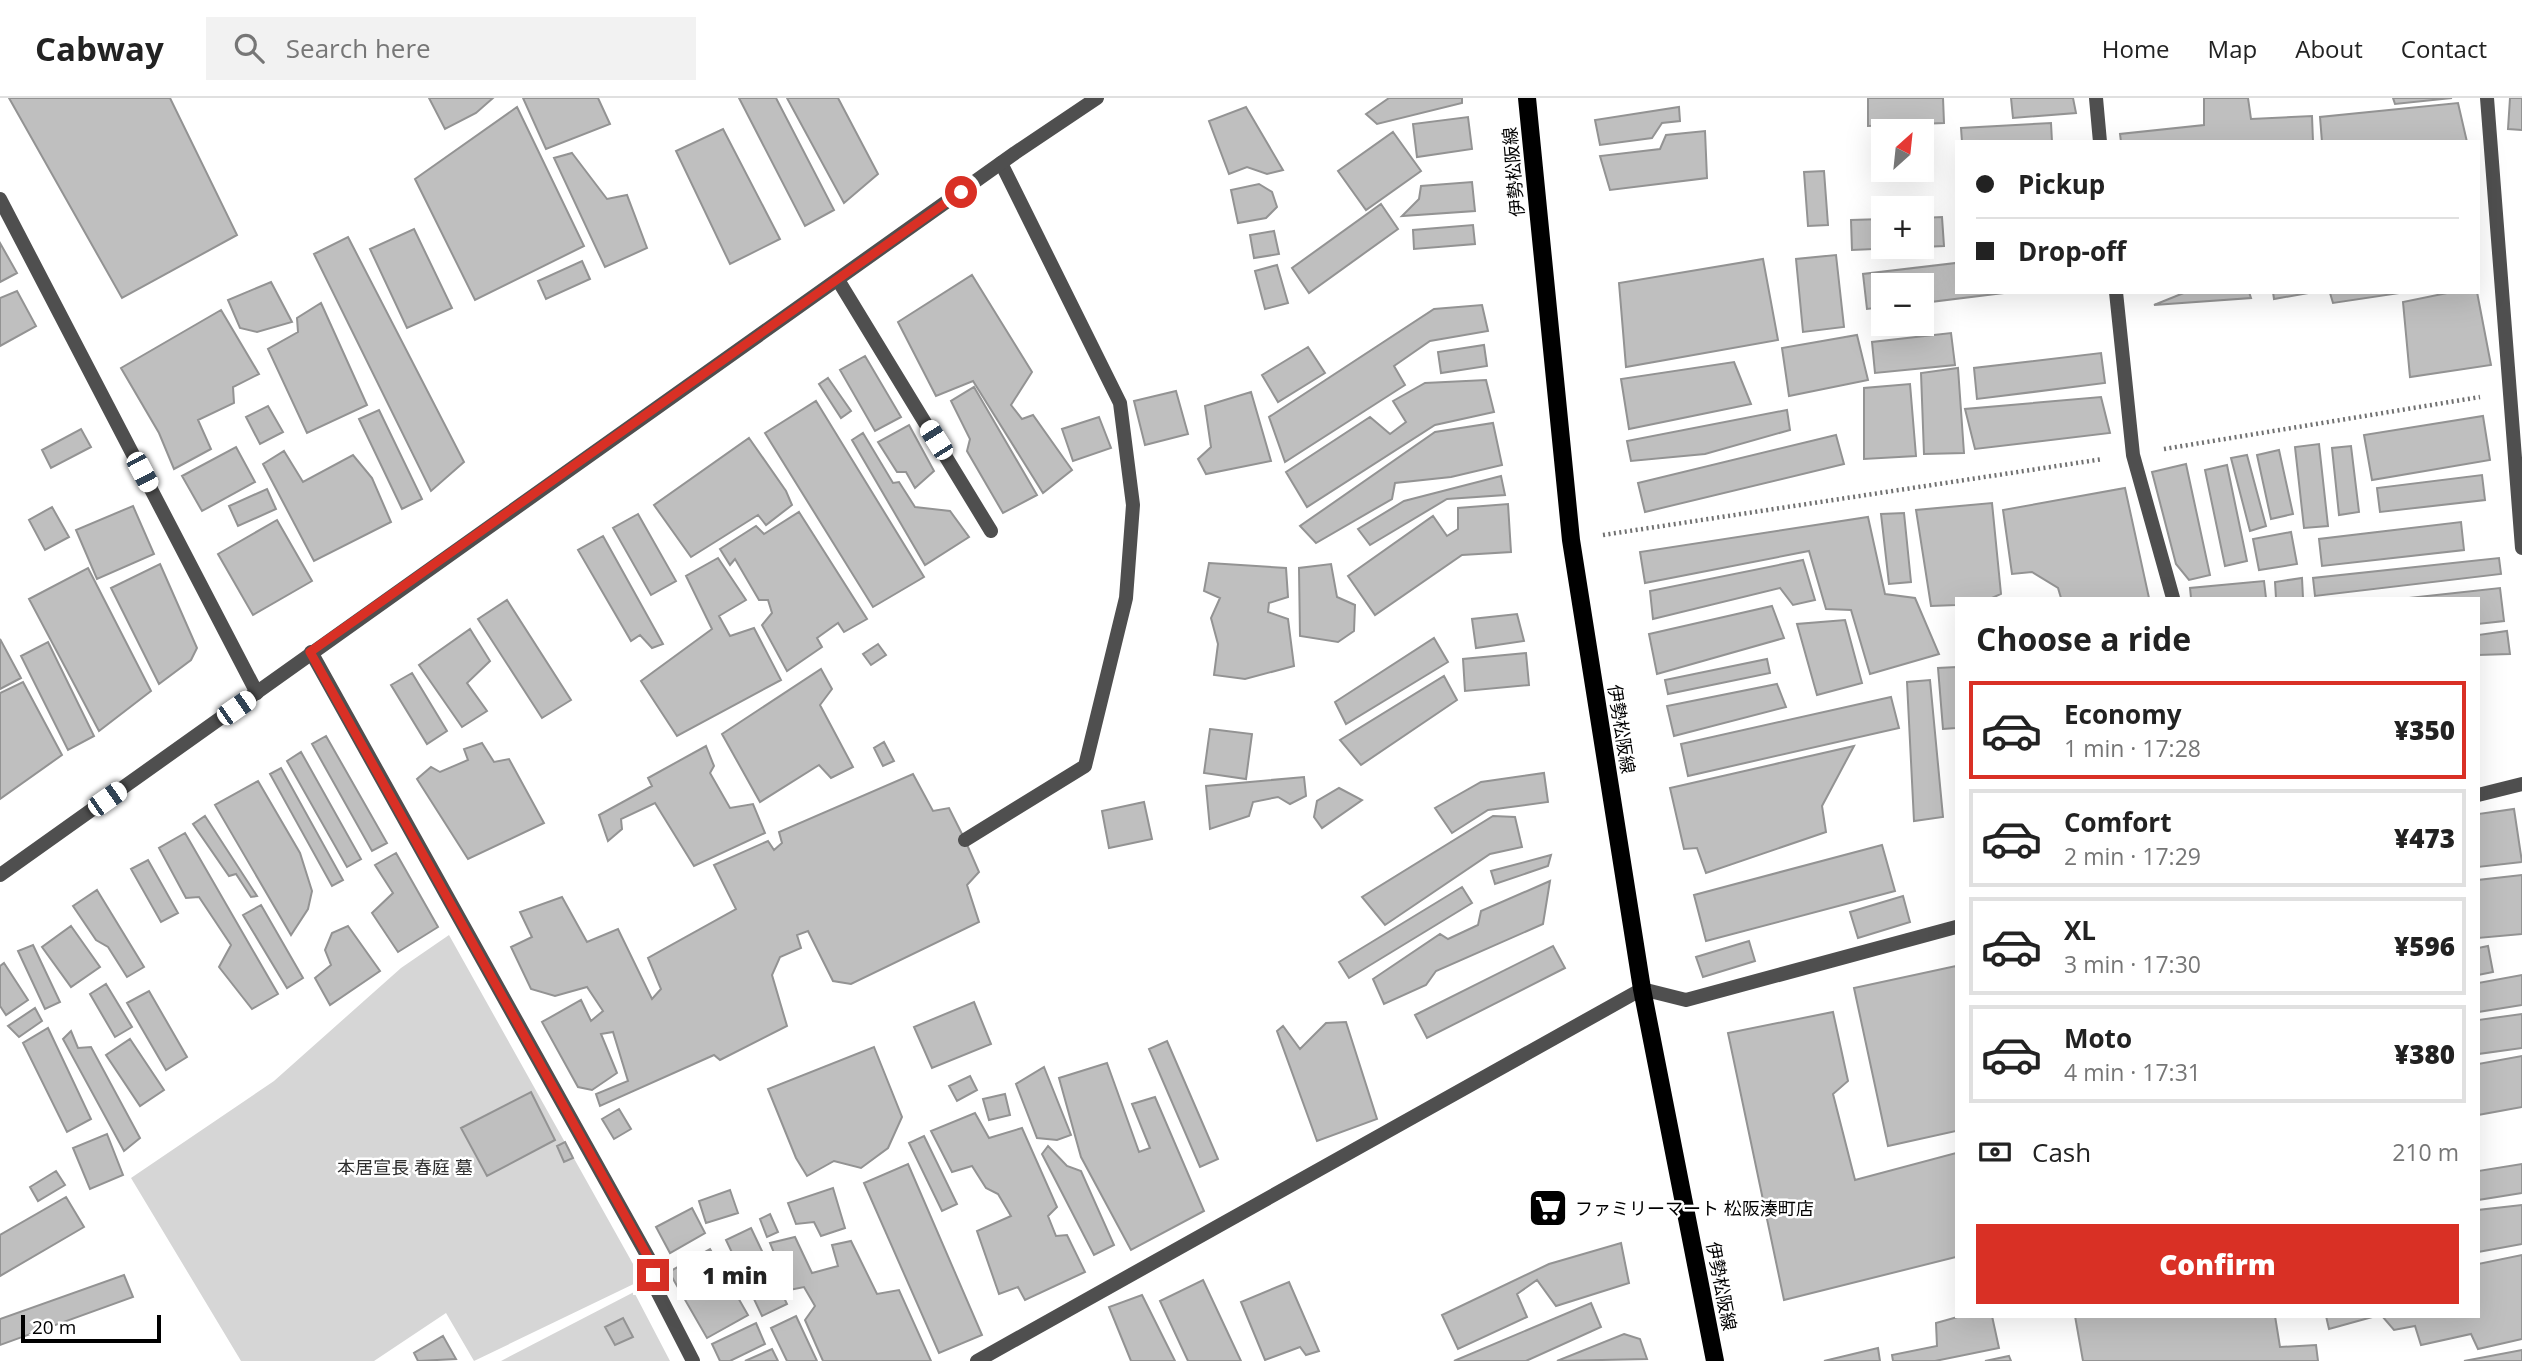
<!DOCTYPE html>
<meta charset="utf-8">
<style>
body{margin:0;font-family:"Open Sans","Noto Sans JP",sans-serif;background:#f2f2f2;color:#222;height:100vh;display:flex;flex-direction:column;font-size:26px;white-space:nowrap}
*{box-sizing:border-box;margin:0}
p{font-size:23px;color:#767676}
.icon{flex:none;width:38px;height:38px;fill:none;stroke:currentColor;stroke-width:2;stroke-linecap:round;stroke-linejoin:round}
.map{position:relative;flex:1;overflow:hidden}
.sheet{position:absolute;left:1955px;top:499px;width:525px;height:721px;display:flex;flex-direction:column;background:#fff;border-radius:0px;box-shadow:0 7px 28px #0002}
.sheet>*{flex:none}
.banner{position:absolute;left:1955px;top:42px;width:525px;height:154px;border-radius:0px;box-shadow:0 7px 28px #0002;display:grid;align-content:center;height:154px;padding:0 21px;background:#fff}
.needle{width:46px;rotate:27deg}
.controls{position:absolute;left:1871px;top:21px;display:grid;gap:14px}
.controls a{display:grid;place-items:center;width:63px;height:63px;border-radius:0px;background:#fff;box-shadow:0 7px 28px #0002;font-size:35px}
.scale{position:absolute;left:21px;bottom:18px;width:140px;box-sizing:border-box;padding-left:7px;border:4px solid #000;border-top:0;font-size:19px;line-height:24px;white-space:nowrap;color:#000;-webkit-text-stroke:5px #fff;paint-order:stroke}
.end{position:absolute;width:32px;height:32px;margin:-16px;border:9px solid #d93025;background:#fff;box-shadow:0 0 0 4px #fff}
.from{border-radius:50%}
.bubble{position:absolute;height:49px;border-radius:0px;background:#fff;box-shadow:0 7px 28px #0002;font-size:23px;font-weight:800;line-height:49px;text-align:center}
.car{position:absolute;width:21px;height:42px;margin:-21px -10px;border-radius:9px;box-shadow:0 0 5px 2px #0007;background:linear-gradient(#fff 24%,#345 0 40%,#fff 0 76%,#345 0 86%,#fff 0)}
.banner b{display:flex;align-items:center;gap:24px;height:66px;font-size:26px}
.banner b+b{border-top:2px solid #e0e0e0}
.banner i{width:18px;height:18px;background:#222}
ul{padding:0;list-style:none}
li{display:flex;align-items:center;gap:21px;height:98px;margin:0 14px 10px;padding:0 7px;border:4px solid #e0e0e0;border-radius:0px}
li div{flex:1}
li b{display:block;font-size:26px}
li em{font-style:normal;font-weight:800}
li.active{border-color:#d93025}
li>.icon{width:63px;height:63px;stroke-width:1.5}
h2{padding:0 21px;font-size:32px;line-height:84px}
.pay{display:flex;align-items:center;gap:18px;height:77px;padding:0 21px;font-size:26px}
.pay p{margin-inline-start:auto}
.button{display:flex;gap:14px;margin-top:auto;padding:14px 21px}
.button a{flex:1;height:80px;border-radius:0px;background:#d93025;color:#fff;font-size:28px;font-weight:800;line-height:80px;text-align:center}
header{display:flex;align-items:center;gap:42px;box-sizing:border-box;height:98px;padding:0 35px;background:#fff;border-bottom:2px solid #e0e0e0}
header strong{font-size:33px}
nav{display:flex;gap:38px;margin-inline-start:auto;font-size:24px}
.search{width:490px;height:63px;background:#f2f2f2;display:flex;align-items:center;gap:18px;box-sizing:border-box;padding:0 24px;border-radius:0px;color:#767676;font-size:26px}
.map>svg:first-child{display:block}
</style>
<header>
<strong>Cabway</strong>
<div class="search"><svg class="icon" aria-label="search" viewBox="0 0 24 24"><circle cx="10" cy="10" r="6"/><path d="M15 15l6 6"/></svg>Search here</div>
<nav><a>Home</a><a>Map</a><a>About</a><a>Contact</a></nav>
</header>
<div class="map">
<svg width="2522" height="1263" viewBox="0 0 2522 1263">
<rect width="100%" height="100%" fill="#fff"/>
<path fill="#d6d6d6" d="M449,837L642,1182L474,1263L446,1215L374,1263H241L131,1080L274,983L401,870Z
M634,1194L670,1263H501Z"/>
<path fill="#bfbfbf" stroke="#939393" stroke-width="2" d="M9,0H170L237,137L122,200Z
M429,0H493L476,15L445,31Z
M523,0H598L610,26L546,51Z
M739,0H776L834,112L805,128Z
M787,0H838L878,76L844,105Z
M1389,0H1462V5L1377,26L1366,16Z
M1868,0H1943L1944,25L1868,28Z
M2011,0H2073L2076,15L2013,20Z
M2204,0H2248L2251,21L2312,18L2313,44H2121L2120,36L2204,27Z
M2393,0H2452L2395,6Z
M2510,0H2522V32L2508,31Z
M2458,5L2467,44H2322L2320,19Z
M517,9L584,148L475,202L415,81Z
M1246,9L1283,72L1267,76L1247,69L1229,76L1209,23Z
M1679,9L1680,23L1662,25L1652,40L1600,47L1595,22Z
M1468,19L1472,51L1417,59L1413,26Z
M2051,25L2052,44H1962L1961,30Z
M723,31L780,141L730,166L676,53Z
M1705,33L1707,80L1610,92L1600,58L1660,51L1666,37Z
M1393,34L1421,73L1366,112L1338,73Z
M572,55L607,101L627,97L647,150L605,169L554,60Z
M1824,73L1828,127L1808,128L1804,74Z
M1472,84L1475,113L1402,118L1419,101L1421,88Z
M1259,86L1272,94L1277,109L1266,120L1238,125L1231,92Z
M1381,106L1398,131L1309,195L1292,170Z
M1942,119L1944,148L1852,152L1851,122L1883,121V149H1922V120Z
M1473,127L1475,146L1414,151L1413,132Z
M414,131L452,210L407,230L370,151Z
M1274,133L1279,156L1254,160L1250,137Z
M348,139L464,364L431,393L314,156Z
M0,145L17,175L0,184Z
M1836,157L1844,229L1803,234L1796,161Z
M1763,161L1778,242L1626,269L1619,185Z
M582,163L590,181L546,201L538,183Z
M1956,165V194H2012L1922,205V187H1883V209L1867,211L1863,176Z
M1277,167L1288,205L1265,211L1255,173Z
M972,177L1032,274L1011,307L1022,321L1033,317L1072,372L1043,395L973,283L936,298L898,224Z
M271,184L292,224L257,234L240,230L228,202Z
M17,193L36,228L0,248V200Z
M2186,194H2249L2251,200L2154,207Z
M2273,194H2314L2274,201Z
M2334,194H2400V195L2333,205L2330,195Z
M2452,194H2477L2491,267L2410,279L2403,204Z
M321,205L367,307L307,335L268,251L298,234L297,220Z
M1482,207L1488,233L1430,243L1394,268L1405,287L1285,364L1269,319L1434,211Z
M221,212L259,276L233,289L234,305L198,322L211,351L174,371L159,335L121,270Z
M1951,235L1955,267L1875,275L1872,244Z
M1857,237L1868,282L1789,298L1782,250Z
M1484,247L1487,268L1441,275L1438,254Z
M1308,249L1325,275L1278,304L1262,277Z
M2101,255L2105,285L1977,301L1974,270Z
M865,258L901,319L875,333L840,272Z
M1734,264L1751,306L1629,331L1621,281Z
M1958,270L1964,355L1924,356L1921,275Z
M828,280L851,313L841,320L819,286Z
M1486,282L1494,314L1435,327L1307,409L1286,374L1370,319L1390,336L1406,324L1393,303L1425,285Z
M1910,286L1916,358L1864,361V290Z
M974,289L1037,397L1003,415L967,353L970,341L951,303Z
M1176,293L1188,336L1145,347L1134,303Z
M1251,294L1271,363L1206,376L1198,361L1211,349L1205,308Z
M2101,299L2110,335L1975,351L1965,311Z
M816,303L924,479L873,509L765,335Z
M268,308L283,334L260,346L246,319Z
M379,312L422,401L402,411L359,321Z
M1787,312L1790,332L1705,356L1631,363L1627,343Z
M2483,318L2490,362L2372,382L2364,337Z
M1099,319L1111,350L1073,363L1062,331Z
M1493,325L1502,367L1451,379L1395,385L1392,401L1316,445L1300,428L1435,334Z
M909,327L934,373L915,390L906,374H897L878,344Z
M81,331L91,349L51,370L42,352Z
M863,335L893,385L899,384L915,409L950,413L969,439L925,467L852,342Z
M1836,337L1844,366L1645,414L1638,385Z
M749,340L786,393L792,407L766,427L758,417L691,459L654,407Z
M2319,346L2328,428L2304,430L2295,349Z
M2351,348L2359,414L2339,417L2332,350Z
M236,349L255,384L202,413L182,378Z
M2279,352L2293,416L2271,421L2257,357Z
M284,353L303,384L353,357L372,380L391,424L314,463L263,366Z
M2247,357L2266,428L2250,433L2231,360Z
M2186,366L2210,477L2189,482L2176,466L2152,374Z
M2227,367L2247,463L2225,468L2205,372Z
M2482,377L2485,402L2380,414L2377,390Z
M1501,378L1505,397L1447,401L1370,447L1358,431L1404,403Z
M2125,390L2149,500H2061L2058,490L2032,474L2012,476L2003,412Z
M267,391L276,411L238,428L229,408Z
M1992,405L2001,496L1992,500H1956V507L1931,508L1916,412Z
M1508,406L1511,454L1462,457L1375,517L1348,478L1433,418L1447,438L1458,431V410Z
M133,408L154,456L97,481L76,432Z
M52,409L69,439L45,452L29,422Z
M799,414L867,521L844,534L838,525L817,540L822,549L787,573L762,527L772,515L768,502H759L735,461L730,467L720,451L756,428L764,436Z
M1904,415L1911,484L1889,486L1881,416Z
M638,416L676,483L651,497L613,430Z
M1868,419L1885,496L1915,500L1939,556L1870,576L1851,512L1826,511L1809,453L1645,485L1640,454Z
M277,422L312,483L253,517L218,456Z
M2461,424L2464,452L2322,468L2319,441Z
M2291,434L2297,466L2259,472L2253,441Z
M603,438L663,546L652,550L640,537L631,543L578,452Z
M718,460L746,502L719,518L730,538L754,530L781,582L677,638L641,583L712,531L686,478Z
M2499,460L2501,476L2315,498L2313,480Z
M1803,462L1815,502L1793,507L1780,490L1653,521L1650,493Z
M1209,465L1286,470L1288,499L1269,505L1268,514L1288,521L1294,568L1245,581L1214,577L1218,546L1211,520L1220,500L1204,493Z
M160,466L197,550L191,562L159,586L111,490Z
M1331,466L1337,499L1355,507L1354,533L1338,544L1300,538L1299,470Z
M88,470L151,593L99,633L29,501Z
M2302,480L2303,500H2276L2275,484Z
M2264,483L2266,500H2191L2190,490Z
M2500,490L2504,523L2478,526V500H2409Z
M507,502L571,602L542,620L478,521Z
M1772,508L1784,540L1657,576L1649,536Z
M1517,516L1524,543L1476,550L1472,521Z
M1845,522L1862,585L1817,597L1797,526Z
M470,531L490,563L467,585L487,613L462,629L419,567Z
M2507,533L2510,556L2478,557V537Z
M1434,540L1448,564L1346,626L1335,604Z
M0,541L21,580L0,591Z
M48,544L94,638L68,652L21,558Z
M878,546L886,557L871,567L863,556Z
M1526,555L1529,587L1465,593L1463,561Z
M1767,561L1770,575L1668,596L1665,582Z
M1956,569V630L1943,631L1938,570Z
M821,571L832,591L820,607L853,669L831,680L819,667L760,704L722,636Z
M412,575L447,633L427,646L391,587Z
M1444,578L1457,602L1361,667L1340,642Z
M1930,582L1943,719L1914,723L1907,584Z
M23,584L62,657L0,701V595Z
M1777,586L1786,609L1674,638L1667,608Z
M1891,599L1899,630L1688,678L1681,646Z
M1210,631L1252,636L1246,681L1204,675Z
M326,638L387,745L372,753L312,646Z
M884,644L894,663L883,668L874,650Z
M482,645L494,664L509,661L544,725L468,761L417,681L431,669L440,674L468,662L464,651Z
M706,648L714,668L710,675L730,710L753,706L765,735L694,768L655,705L621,721L622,731L608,743L599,717L652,688L648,680Z
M1854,648L1822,708L1826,734L1706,775L1697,750L1684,751L1670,690Z
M301,654L361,761L347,769L287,663Z
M281,670L343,782L332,788L270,676Z
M1544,675L1548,704L1488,712L1452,735L1435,710L1481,684Z
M913,676L933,713L949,710L965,742L979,774L967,787L979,824L851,886L833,883L808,833L797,837L801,850L780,859L772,877L787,928L720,962L714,957L600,1008L596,996L628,983L613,934L601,936L617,975L592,992L578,989L542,924L581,902L591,923L603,913L587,889L555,898L531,891L511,849L532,839L520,814L562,799L587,844L618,831L652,901L661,891L648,860L736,811L714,767L768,743L774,752L782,745L779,734Z
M1304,679L1306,698L1290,706L1278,699L1253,704L1249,718L1210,731L1206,688Z
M258,683L300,755L312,793L308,811L291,837L215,707Z
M1339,690L1362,702L1322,730L1314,719L1317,703Z
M1144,704L1152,741L1109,750L1102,713Z
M2514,711L2522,764L2478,769V716Z
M205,718L257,798L251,799L236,776L229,778L193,726Z
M1493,718L1515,719L1522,749L1490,756L1385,827L1362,799Z
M185,735L278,896L252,911L219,869L231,847L199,799L186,800L159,750Z
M1882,747L1895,793L1706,843L1694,797Z
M396,755L438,829L398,854L372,815L393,795L375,767Z
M1551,757L1548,768L1495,786L1491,773Z
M148,762L178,815L161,824L131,771Z
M2522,777V836L2478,840V782Z
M1550,783L1543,826L1436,873L1426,887L1384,906L1373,881L1440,836L1448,841L1478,827L1481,813Z
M1462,789L1472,805L1349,880L1339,864Z
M97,792L144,869L127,879L108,849L96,842L73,808Z
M1903,798L1910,824L1858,840L1850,814Z
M261,807L303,880L287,890L243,817Z
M71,828L100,869L71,889L42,849Z
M348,828L380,873L330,907L315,880L331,867L325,852L332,835Z
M1749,843L1755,863L1703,879L1696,859Z
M33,847L60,904L45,911L18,853Z
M1553,848L1565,870L1427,940L1415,917Z
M2488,848L2493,874L2478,877V850Z
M4,865L28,902L6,917L0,908V868Z
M1956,868V1033L1888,1048L1854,890Z
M2522,877V907L2478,914V885Z
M106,886L132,929L115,939L90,896Z
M149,893L187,959L166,972L127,905Z
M974,904L991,946L932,970L914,929Z
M35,910L42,923L19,939L8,928Z
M1833,914L1848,983L1833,996L1855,1082L1956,1055V1159L1784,1202L1728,935Z
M2522,916V950L2478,956V922Z
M1346,924L1377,1021L1317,1043L1277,933L1283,928L1300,951L1326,925Z
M48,930L91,1021L67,1034L23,945Z
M71,933L78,950L91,949L140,1040L124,1053L63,941Z
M130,941L164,992L140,1008L106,957Z
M1167,943L1218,1061L1200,1069L1149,951Z
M874,949L902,1019L888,1050L861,1070L834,1063L807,1078L796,1060L768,991Z
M2522,958V1009L2478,1017V966Z
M1107,965L1139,1054L1150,1050L1132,1006L1155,999L1204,1113L1131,1152L1081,1059L1059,980Z
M1044,969L1071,1037L1057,1042L1037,1040L1016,986Z
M970,978L977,992L957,1003L949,988Z
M531,994L555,1042L487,1078L461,1030Z
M1005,996L1010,1017L989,1022L983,1001Z
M619,1011L631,1031L614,1041L602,1021Z
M975,1015L989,1040L1022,1030L1057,1109L1048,1118L1056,1138L1067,1137L1085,1174L1025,1202L1018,1189L999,1196L977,1133L1011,1118L998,1096L986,1090L972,1068L952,1074L931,1033Z
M107,1036L123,1077L90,1091L73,1050Z
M924,1038L957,1106L942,1113L909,1045Z
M565,1044L573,1060L564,1064L557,1048Z
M1048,1048L1067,1068L1081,1073L1114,1147L1094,1157L1042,1056Z
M908,1066L982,1237L939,1255L864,1085Z
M2522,1066V1095L2478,1102V1073Z
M56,1073L65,1087L38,1103L30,1089Z
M833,1090L845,1130L821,1138L814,1124L796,1126L788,1105Z
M730,1092L738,1115L706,1125L699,1103Z
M66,1099L84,1129L0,1178V1137Z
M2522,1107V1146L2478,1154V1112Z
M692,1110L705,1135L670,1155L656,1129Z
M770,1116L778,1134L767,1139L760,1121Z
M751,1130L787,1206L762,1218L726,1142Z
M795,1139L812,1175L838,1168L832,1147L851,1143L877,1196L899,1192L931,1263H823L805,1222L815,1208L804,1189L789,1192L770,1145Z
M1621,1145L1629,1185L1556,1208L1537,1182L1517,1196L1527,1219L1458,1251L1442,1217L1549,1166Z
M710,1151L748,1217L707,1240L669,1174Z
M2522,1157V1241L2478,1251L2471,1236L2421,1247L2415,1228L2394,1232L2382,1218H2478V1166Z
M124,1177L133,1199L0,1247V1221Z
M1203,1182L1241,1263H1188L1160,1203Z
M1289,1184L1319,1253L1306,1257L1300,1249L1265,1262L1241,1204Z
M1142,1197L1175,1263H1131L1109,1209Z
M1591,1205L1601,1229L1526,1263H1454Z
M796,1218L817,1263H787L771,1230Z
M1961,1218H1992L1999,1250L1935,1263H1893L1892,1257L1937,1248L1936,1225Z
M2075,1218H2275L2280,1249L2316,1247L2318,1263H2083Z
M2326,1218H2376L2329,1231Z
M623,1220L633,1239L615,1247L605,1229Z
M756,1225L765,1246L730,1263H720L712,1246Z
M1624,1236L1640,1241L1647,1261L1557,1263Z
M443,1238L456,1261L418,1263L414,1255Z
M1878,1250L1880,1263H1824Z
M772,1251L778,1263H745Z
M2522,1252V1263H2464Z
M2009,1258L2011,1263H1985Z"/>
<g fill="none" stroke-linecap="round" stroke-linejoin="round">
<path stroke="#717171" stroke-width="4.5" stroke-dasharray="2 3.5" stroke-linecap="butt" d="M2164,351L2480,299
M1603,437L2103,361"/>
<path stroke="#4f4f4f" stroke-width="14" d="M965,742L1085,668L1126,500L1133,407L1120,305L1001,65"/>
<path stroke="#4f4f4f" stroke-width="14" d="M2096,0L2100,44
M2487,0L2522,450
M0,101L257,595
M838,182L991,433
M2116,194L2133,357L2173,500
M311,554L652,1166L655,1189L693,1263
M2478,697L2522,686
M977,1263L1642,891L1686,902L1956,829"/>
<path stroke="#4f4f4f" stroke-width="14" d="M0,777L1015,55L1097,0"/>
<path stroke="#000" stroke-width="18" d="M1527,0L1571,442L1642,891L1715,1263"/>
</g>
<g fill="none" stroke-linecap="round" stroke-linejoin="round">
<path stroke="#d93025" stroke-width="9" d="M653,1177L652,1166L310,554L961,94"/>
</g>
<defs>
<g id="supermarket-square" transform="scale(2.0125)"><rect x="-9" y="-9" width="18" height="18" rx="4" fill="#000" stroke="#fff"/><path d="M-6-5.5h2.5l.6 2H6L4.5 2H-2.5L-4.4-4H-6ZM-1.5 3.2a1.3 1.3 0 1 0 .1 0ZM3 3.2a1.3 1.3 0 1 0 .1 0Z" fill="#fff"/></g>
</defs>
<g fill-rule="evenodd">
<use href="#supermarket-square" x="1548" y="1110"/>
</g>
<g text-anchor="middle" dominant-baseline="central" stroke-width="5" stroke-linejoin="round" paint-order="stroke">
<g font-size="18" fill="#000" stroke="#fff">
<text transform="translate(1513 74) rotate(-95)">伊勢松阪線</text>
<text transform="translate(1622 631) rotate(81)">伊勢松阪線</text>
<text transform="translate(1722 1188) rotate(79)">伊勢松阪線</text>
</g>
<g font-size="18" fill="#2d2d2d" stroke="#fff">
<text x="405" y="1069">本居宣長 春庭 墓</text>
</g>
<g font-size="18" fill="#000" stroke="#fff" text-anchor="start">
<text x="1575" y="1110">ファミリーマート 松阪湊町店</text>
</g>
</g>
</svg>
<div class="controls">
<a><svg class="needle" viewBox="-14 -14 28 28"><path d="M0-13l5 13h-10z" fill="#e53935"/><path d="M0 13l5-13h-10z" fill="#767676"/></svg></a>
<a>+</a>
<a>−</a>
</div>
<div class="scale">20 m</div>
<i class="end from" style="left:961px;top:94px"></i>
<i class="end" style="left:653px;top:1177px"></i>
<div class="bubble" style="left:677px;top:1153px;width:116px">1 min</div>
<i class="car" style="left:936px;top:342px;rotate:328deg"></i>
<i class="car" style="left:142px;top:374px;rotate:152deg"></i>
<i class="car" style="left:236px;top:610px;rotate:55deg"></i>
<i class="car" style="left:107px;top:701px;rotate:55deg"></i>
<div class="banner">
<b><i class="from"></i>Pickup</b>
<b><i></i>Drop-off</b>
</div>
<section class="sheet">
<h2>Choose a ride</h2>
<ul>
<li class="active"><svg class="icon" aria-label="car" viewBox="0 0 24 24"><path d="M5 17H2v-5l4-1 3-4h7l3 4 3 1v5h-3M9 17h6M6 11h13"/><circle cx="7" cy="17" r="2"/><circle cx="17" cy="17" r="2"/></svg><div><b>Economy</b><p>1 min · 17:28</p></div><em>¥350</em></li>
<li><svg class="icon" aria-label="car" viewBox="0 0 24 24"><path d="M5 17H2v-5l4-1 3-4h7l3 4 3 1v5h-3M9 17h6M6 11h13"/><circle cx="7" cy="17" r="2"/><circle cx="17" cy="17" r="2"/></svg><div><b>Comfort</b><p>2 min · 17:29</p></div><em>¥473</em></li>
<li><svg class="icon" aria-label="car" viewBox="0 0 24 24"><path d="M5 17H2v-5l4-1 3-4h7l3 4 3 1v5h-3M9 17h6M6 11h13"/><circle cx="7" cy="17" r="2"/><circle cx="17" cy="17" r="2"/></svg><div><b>XL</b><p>3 min · 17:30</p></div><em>¥596</em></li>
<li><svg class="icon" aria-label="car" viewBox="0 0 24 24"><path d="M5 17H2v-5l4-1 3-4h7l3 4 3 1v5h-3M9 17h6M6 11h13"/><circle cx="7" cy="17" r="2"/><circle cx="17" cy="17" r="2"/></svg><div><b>Moto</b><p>4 min · 17:31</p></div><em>¥380</em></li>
</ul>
<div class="pay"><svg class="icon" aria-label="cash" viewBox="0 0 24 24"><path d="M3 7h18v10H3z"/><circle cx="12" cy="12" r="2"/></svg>Cash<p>210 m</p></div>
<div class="button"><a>Confirm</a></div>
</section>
</div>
